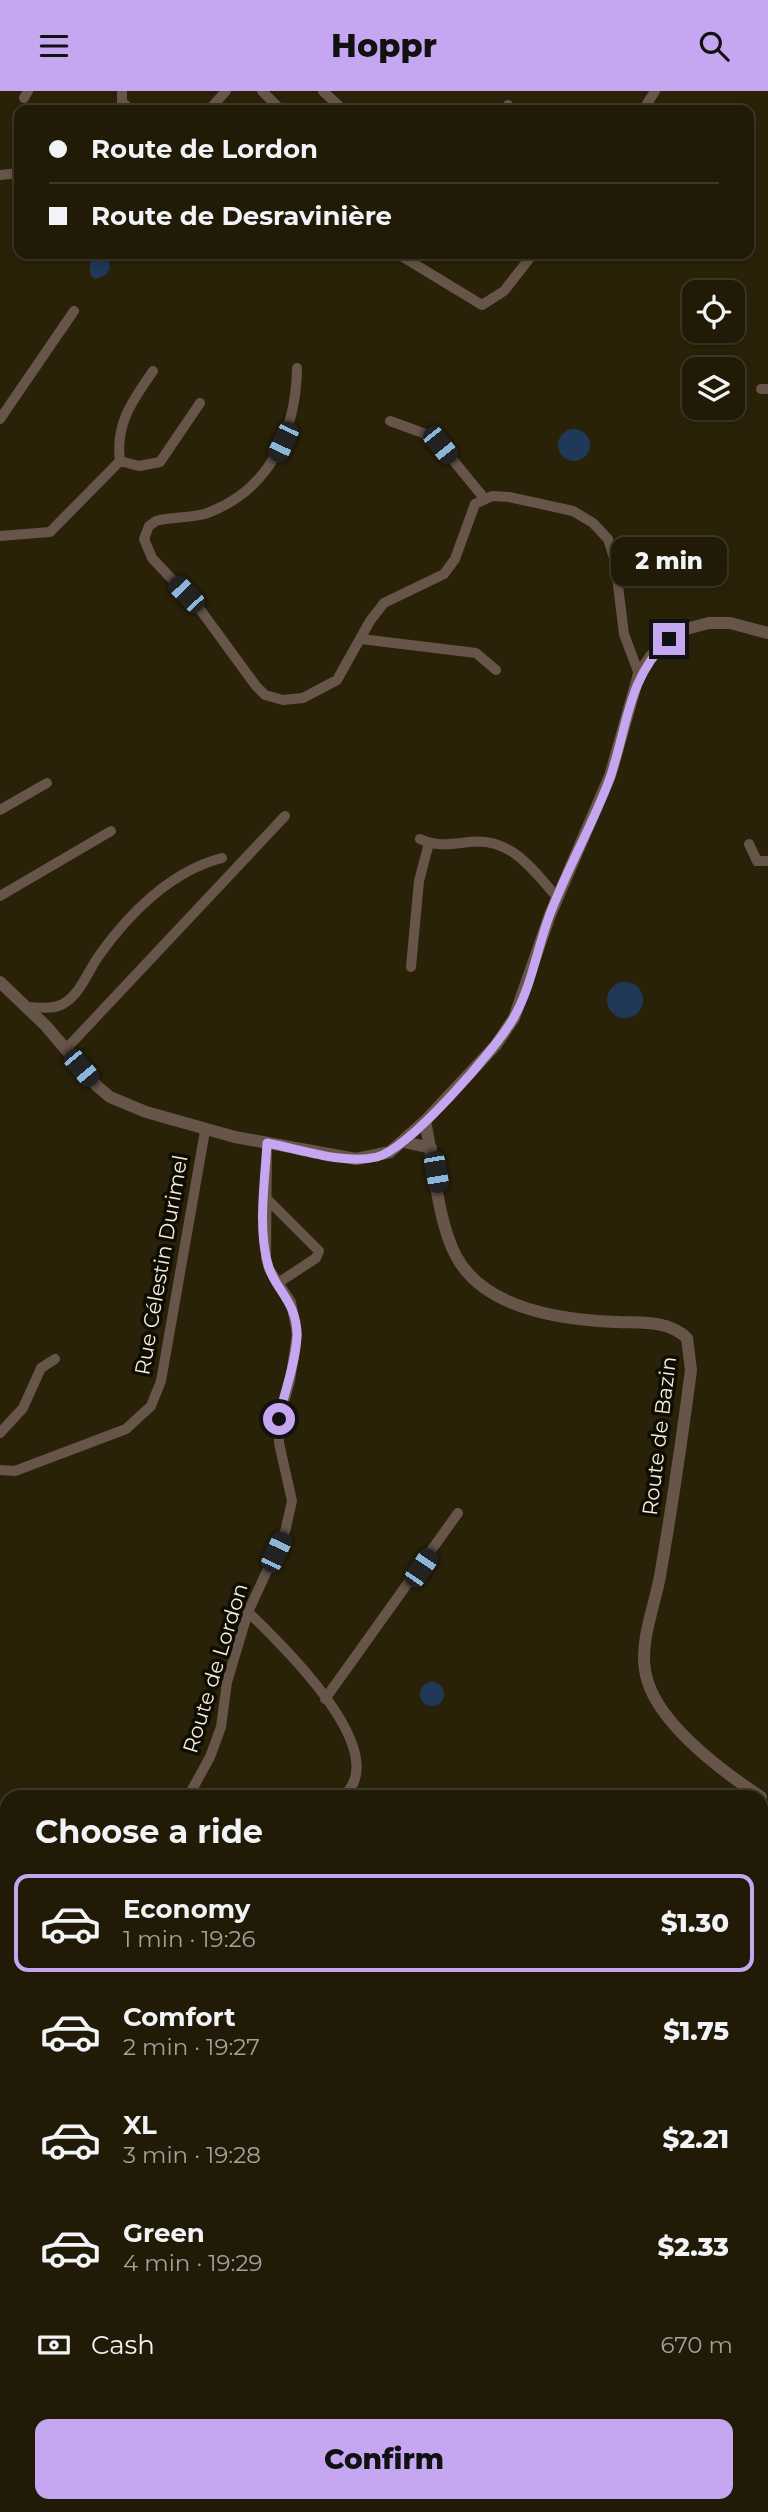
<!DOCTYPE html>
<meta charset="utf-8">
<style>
body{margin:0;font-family:Montserrat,sans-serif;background:#2d2714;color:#f1f3f6;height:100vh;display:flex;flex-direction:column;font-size:26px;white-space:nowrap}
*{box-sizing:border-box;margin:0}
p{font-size:23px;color:#a2a19b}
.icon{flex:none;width:38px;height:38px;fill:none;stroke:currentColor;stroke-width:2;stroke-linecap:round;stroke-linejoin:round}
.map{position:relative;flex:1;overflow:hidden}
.side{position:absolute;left:0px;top:1699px;width:768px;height:723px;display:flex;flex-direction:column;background:#201a06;border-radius:21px 21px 0 0;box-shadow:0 4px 10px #0003,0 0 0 2px #3d3828}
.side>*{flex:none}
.banner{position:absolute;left:14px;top:14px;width:740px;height:154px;border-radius:14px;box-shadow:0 4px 10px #0003,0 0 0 2px #3d3828;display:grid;align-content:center;height:154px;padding:0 35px;background:#201a06}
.fabs{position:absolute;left:682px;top:189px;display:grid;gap:14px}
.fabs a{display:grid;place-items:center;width:63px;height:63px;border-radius:14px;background:#201a06;box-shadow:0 4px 10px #0003,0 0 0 2px #3d3828;font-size:35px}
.end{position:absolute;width:32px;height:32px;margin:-16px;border:9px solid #c5a7f1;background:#111;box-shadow:0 0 0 4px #111}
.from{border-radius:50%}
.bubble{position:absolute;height:49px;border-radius:14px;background:#201a06;box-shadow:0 4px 10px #0003,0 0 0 2px #3d3828;font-size:23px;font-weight:800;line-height:49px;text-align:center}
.car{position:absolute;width:21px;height:42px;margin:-21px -10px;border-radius:9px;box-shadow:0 0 5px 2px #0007;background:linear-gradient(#222 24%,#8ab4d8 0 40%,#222 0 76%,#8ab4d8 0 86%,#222 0)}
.banner b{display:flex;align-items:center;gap:24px;height:66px;font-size:26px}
.banner b+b{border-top:2px solid #3d3828}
.banner i{width:18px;height:18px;background:#f1f3f6}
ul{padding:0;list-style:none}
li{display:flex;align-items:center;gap:21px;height:98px;margin:0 14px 10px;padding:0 21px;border:4px solid transparent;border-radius:14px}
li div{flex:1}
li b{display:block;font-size:26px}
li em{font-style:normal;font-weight:800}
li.selected{border-color:#c5a7f1}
li>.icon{width:63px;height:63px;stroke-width:1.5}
h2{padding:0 35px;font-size:32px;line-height:84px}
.pay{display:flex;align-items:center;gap:18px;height:77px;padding:0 35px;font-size:26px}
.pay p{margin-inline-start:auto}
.action{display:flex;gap:14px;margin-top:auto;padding:14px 35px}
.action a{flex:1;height:80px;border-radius:14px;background:#c5a7f1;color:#111;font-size:28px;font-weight:800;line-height:80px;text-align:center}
header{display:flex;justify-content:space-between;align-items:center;height:91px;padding:0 35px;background:#c5a7f1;color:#111;font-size:32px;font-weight:800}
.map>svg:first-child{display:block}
</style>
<header><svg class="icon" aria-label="menu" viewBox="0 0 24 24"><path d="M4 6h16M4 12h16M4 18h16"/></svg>Hoppr<svg class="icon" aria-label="search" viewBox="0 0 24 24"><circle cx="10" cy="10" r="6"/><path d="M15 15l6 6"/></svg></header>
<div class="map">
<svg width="768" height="2421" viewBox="0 0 768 2421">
<rect width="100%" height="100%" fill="#2a2208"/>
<path fill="#3c5835" d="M0,1949L7,1968V2051L0,2060Z"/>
<path fill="#203959" d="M107,163L110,177L106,184L95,188L90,183V172L96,165Z
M558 354a16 16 0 1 1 32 0a16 16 0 1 1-32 0Z
M607 909a18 18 0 1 1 36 0a18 18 0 1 1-36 0Z
M420 1603a12 12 0 1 1 24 0a12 12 0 1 1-24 0Z"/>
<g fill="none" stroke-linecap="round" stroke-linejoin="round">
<path stroke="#203959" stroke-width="2.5" d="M0,2131L7,2135
M761,2159L768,2155
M761,2377L768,2380"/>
<path stroke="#67554a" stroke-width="10" d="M122,0V11L131,19
M262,0L281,19
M323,0L339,15
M24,7L28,0
M508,14L512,19
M209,19L226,0
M643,19L655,0
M0,84L19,82
M398,163L482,214L504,200L533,163
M297,277C296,339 271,397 210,421C193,428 173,425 156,430L149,435L144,448L152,467L199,517L256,595L265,604L283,609L303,607L337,589L370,530L384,512L444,483L455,468L475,413L492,405L509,406L573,420L593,432L608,448L615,470L624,543L639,583
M153,280C133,309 115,332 120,370L139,375L160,371L200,312
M761,298H768
M0,328L74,220
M390,330L434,346L484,407
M0,445L50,441L120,370
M361,548L476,562L496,579
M0,719L47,692
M420,748C437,756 451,753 469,751C511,746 531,777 557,806
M749,753L757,770H768
M0,805L111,740
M411,876L419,790L429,752
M26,916C38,916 52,919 63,913C81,902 87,882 98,866C128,823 171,780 222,767
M66,958L285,725
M264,1105L319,1160L316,1167L278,1192
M0,1342L23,1317L41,1277L55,1268
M0,1379L15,1380L126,1338L151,1315L161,1290L205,1040
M248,1521C280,1552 397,1663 342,1706
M325,1608L458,1422
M188,1706L210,1666L221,1636L227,1591L248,1521L285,1441L292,1410L279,1352V1328L290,1290L297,1243L291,1211L269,1178L266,1167L267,1052
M0,1737H7
M0,2150L7,2153
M0,2357L7,2363
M49,2415L54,2421
M409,2415L413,2421
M532,2421L544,2415"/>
<path stroke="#67554a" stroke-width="12" d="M0,891L46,935L97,995L110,1006L146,1021L235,1046L356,1068L390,1061L425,1030L496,954L514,927L550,824L610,685L639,583L652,564L686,538L709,532H730L768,542
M425,1030C434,1071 437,1129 456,1165C484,1218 563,1229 617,1231C642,1232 668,1229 687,1247L691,1279C682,1348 672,1416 660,1485C655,1514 640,1549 645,1579C652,1629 722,1680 761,1706
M404,1051L431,1057"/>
<path stroke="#8d7060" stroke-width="14" d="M761,2027L768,2026
M0,2099L7,2101"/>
</g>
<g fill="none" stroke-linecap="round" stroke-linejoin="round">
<path stroke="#c5a7f1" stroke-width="9" d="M279,1328C284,1300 296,1273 297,1244C297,1209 273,1198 267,1170C258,1134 265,1089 267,1052C300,1058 344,1074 377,1066C410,1057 495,959 513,928C532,895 537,857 550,823C568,776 593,733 610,687C628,635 627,588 669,548"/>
</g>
<g text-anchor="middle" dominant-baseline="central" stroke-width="7" stroke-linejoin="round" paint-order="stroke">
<g font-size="21" fill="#f4eedf" stroke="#0f0c03">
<text transform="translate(161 1174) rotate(-80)">Rue Célestin Durimel</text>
<text transform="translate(659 1345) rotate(-83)">Route de Bazin</text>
<text transform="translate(215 1577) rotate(-73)">Route de Lordon</text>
</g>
</g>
</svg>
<div class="fabs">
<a><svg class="icon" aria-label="locate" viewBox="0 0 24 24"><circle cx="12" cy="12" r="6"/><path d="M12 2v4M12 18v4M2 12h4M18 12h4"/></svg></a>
<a><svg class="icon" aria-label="layers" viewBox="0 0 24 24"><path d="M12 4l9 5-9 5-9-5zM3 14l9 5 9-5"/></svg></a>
</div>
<i class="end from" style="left:279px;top:1328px"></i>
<i class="end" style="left:669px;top:548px"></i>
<div class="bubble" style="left:611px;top:446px;width:116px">2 min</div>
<i class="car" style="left:283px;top:351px;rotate:205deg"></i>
<i class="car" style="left:440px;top:354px;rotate:141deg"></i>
<i class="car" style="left:186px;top:503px;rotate:316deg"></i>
<i class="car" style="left:81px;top:977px;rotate:140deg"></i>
<i class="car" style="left:436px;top:1081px;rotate:170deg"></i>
<i class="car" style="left:276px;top:1461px;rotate:25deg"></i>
<i class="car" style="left:421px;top:1477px;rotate:34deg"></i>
<div class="banner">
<b><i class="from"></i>Route de Lordon</b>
<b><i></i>Route de Desravinière</b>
</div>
<section class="side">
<h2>Choose a ride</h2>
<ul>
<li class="selected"><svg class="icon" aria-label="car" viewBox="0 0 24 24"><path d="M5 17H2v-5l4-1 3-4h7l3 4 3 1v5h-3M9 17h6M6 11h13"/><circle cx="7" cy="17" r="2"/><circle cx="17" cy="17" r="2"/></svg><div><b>Economy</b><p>1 min · 19:26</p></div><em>$1.30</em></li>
<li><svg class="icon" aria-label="car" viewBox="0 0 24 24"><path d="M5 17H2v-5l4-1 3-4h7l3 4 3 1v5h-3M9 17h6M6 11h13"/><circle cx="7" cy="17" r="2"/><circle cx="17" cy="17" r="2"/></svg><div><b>Comfort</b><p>2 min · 19:27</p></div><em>$1.75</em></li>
<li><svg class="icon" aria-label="car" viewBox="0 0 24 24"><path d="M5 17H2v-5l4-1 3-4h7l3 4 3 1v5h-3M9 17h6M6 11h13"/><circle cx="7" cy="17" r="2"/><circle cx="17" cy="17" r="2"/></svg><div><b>XL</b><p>3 min · 19:28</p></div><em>$2.21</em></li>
<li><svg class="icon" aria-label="car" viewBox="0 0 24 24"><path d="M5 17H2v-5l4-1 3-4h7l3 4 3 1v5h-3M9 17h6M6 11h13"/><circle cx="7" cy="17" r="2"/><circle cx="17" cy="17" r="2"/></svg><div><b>Green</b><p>4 min · 19:29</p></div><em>$2.33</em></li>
</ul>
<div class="pay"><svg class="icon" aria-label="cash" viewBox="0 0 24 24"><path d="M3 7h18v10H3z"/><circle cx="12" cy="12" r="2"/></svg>Cash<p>670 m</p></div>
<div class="action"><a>Confirm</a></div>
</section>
</div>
